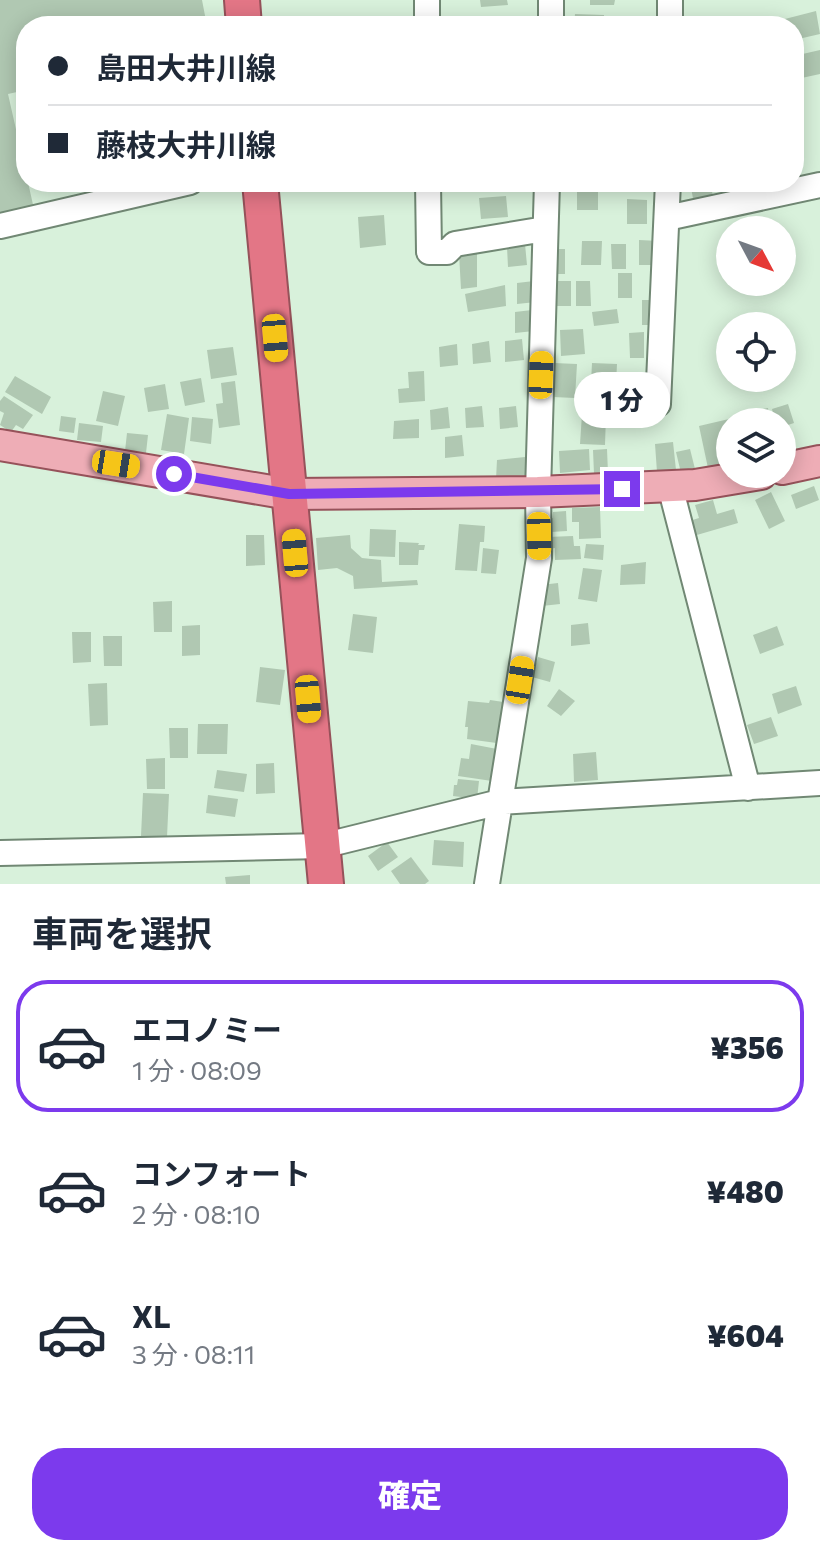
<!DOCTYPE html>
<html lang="ja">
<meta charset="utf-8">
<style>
body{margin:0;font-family:Commissioner,"Noto Sans JP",sans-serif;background:#f6f6f7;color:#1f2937;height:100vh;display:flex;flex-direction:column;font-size:30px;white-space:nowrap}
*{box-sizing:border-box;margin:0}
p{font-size:26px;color:#747a83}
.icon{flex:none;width:44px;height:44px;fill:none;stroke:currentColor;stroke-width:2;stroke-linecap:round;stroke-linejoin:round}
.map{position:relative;height:884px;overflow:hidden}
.drawer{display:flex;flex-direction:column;background:#fff;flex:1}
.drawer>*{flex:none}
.top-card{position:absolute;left:16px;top:16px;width:788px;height:176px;border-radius:32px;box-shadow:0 4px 20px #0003;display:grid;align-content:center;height:176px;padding:0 32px;background:#fff}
.needle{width:52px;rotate:131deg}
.fabs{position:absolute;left:716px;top:216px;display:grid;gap:16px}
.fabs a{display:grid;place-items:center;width:80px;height:80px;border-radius:50%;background:#fff;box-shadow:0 4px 20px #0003;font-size:40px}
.end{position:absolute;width:36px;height:36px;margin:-18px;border:10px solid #7c3aed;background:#fff;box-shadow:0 0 0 4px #fff}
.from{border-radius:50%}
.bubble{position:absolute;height:56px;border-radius:28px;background:#fff;box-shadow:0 4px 20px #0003;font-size:26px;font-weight:800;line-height:56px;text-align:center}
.car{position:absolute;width:24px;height:48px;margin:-24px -12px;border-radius:10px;box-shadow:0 0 6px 2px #0007;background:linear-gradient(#f5c518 24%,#345 0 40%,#f5c518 0 76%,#345 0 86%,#f5c518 0)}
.top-card b{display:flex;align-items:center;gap:28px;height:76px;font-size:30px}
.top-card b+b{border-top:2px solid #e0e1e3}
.top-card i{width:20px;height:20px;background:#1f2937}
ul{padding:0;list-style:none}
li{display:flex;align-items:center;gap:24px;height:132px;margin:0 16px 12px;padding:0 16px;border:4px solid transparent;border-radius:32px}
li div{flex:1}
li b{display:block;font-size:30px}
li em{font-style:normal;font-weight:800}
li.active{border-color:#7c3aed}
li>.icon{width:72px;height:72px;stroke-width:1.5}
h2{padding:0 32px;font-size:36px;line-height:96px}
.primary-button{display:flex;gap:16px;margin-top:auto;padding:16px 32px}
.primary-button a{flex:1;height:92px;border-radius:32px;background:#7c3aed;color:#fff;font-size:32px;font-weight:800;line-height:92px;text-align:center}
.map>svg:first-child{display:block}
</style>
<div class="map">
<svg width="820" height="884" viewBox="0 0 820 884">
<rect width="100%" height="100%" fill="#d8f1db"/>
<path fill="#b0c8b2" d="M0,0H202L207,26H26V90L8,94L34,209L0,217Z
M480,0H507L508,5L481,7Z
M590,0H615L614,5H590Z
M816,11L820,34L794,40V26H782L781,20Z
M575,14L604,15V26H574Z
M486,17L487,26H460L459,19Z
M820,50V74L797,79L794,56Z
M577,182H598V210H577Z
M690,182H710L714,201L694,204Z
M506,196L508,217L481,219L479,198Z
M627,199L647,200V224H627Z
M384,215L386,245L360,248L358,217Z
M639,240L659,241V265H639Z
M582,241H602L601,265H581Z
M525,244L527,265L508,267L507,247Z
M611,244H626V269H612Z
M550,249H565V274H551Z
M477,251V287L461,289L459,254Z
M618,273H632V298H618Z
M534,281L536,302L517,304V283Z
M556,281H571V306H557Z
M576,281H590L591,306H576Z
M505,285L506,306L468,312L465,294Z
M642,300H656V325H642Z
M617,309L619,323L594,326L592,312Z
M532,310L534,331L515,333V312Z
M583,329L585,354L561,356L560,330Z
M644,332V358H630L629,333Z
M522,339L524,360L505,362V341Z
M489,341L491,362L473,364L472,344Z
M457,344L458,365L440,367L439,347Z
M233,347L237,375L211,379L207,350Z
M554,363L577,364L575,398L553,397Z
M592,363L617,364L616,384L591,383Z
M424,371L425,401L399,403L398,389L409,388L408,372Z
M15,376L51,397L42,414L5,392Z
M201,378L205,402L185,406L180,382Z
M235,381L240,425L219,428L216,404L223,403L221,383Z
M165,384L169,409L148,412L144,388Z
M103,391L125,396L118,426L96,421Z
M4,396L33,415L23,429L16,425L11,432L0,425L4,413L0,411V401Z
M788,404L794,423L782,427V422H775L772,409Z
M482,406L484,427L466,428L465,408Z
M516,406L518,427L500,429L499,408Z
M448,407L450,428L431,430L430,410Z
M768,408L770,422H760L758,410Z
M167,414L189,418L184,454L161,450Z
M582,414L606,415L605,445L580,444Z
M61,416L76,418L74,433L59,431Z
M192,417L213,419L211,444L190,441Z
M419,419V438L393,439L394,421Z
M729,419L730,463L708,468L699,426Z
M79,423L103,426L101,442L77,440Z
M127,433L148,435L146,453L125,451Z
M462,435L464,456L445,458V437Z
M673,442L676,470L657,472L655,444Z
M589,449L590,470L560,473L559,451Z
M607,449L608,473L594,474L593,450Z
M690,449L695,469L681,473L676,452Z
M525,457L527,478L496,479L497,460Z
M814,486L819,500L796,509L791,495Z
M771,492L785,521L769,529L755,500Z
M713,500L717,514L734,509L738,523L690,537L686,522L699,518L695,505Z
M600,507L601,538L579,539V522H572V508Z
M566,511L567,531L551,532L550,519L553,518V512Z
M459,524L485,526L484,542H480L477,571L455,570Z
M370,529L396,530L395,557L369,556Z
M246,535H264L265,565L246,566Z
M350,535L351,548L362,558L381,560L382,582L417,580L418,585L354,589L353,576L337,568L318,570L316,538Z
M573,536L574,546H580L581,559L555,560V548L548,549L547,537Z
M399,542L419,543L418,545H425L424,550H419L418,565H399Z
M586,544L604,545L603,560L584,558Z
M483,548L499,550L496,574L481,573Z
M646,562L645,584L620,585L621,565Z
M583,568L602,570L597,602L578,599Z
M558,583L560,604L542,606L541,585Z
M172,601V632H154L153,602Z
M353,614L377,617L373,653L348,650Z
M588,623L590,644L571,646V625Z
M200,625V655L182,656V626Z
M777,626L784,645L760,654L753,635Z
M72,632H91V662L73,663Z
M103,636H122V666H104Z
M538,657L555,662L550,682L532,677Z
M260,667L285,670L280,705L256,702Z
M107,683L108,725L90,726L88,684Z
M796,686L802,705L778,714L772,694Z
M559,689L575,701L561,716L547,706Z
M490,700L510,703L504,744L467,739L468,727H465L468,701L489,703Z
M771,717L778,736L754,744L747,725Z
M198,724H228L227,754H197Z
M169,728H188V758H170Z
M471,744L497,749L492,781L458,776L461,758L469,759Z
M596,752L598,780L574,782L573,754Z
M165,758V789H147L146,759Z
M274,763L275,793L256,794V764Z
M217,770L247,774L244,792L214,788Z
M458,779L479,781L477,799L453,796L454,785H457Z
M143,793L169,794L167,837L141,836Z
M208,795L238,799L235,817L206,813Z
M434,840L464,842L463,867L432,865Z
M387,842L398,857L378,871L368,856Z
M411,857L429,881L425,884H400L391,871Z
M250,875V884H226L225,877Z"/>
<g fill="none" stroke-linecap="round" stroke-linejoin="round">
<g stroke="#718874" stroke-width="28">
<path id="minor" d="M427,0V26
M551,26V0
M670,26V0
M428,182L429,252H447L455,244L545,229
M667,218L820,185
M0,226L190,182
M658,404L668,182
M670,486L748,788
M0,853L322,846L500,802L820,783
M487,884L539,558L538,492L547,182"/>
</g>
<g stroke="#96525a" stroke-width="34">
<path id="major" d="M0,445L289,494L538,492L650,487L695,485L761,474
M782,469L820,461"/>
</g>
<g stroke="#96525a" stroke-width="38">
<path id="highway" d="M242,0L244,26
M260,182L326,884"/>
</g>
<use href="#minor" stroke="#fff" stroke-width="24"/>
<use href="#major" stroke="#eeadb6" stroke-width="30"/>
<use href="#highway" stroke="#e37686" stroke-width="34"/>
</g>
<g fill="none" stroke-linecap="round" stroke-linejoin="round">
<path stroke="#7c3aed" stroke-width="10" d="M174,474L289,494L622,489"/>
</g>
</svg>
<div class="fabs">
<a><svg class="needle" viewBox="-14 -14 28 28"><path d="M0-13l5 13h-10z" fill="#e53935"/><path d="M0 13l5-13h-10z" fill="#747a83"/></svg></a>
<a><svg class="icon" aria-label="locate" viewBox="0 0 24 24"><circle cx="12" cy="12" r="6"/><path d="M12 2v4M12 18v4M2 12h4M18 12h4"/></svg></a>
<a><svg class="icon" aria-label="layers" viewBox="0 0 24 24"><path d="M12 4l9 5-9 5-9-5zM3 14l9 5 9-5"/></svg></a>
</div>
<i class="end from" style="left:174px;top:474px"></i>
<i class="end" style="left:622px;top:489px"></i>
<div class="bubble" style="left:574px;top:372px;width:96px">1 分</div>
<i class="car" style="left:275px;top:338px;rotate:175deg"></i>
<i class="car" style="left:541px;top:375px;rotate:2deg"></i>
<i class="car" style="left:116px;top:464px;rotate:99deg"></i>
<i class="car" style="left:539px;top:536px;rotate:179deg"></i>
<i class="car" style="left:295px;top:553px;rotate:355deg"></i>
<i class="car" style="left:520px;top:680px;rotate:9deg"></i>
<i class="car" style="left:308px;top:699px;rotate:175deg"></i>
<div class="top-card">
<b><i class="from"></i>島田大井川線</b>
<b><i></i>藤枝大井川線</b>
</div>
</div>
<section class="drawer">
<h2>車両を選択</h2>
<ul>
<li class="active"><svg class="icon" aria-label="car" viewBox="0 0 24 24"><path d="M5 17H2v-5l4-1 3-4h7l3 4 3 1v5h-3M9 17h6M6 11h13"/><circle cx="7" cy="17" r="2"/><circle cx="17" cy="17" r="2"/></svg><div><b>エコノミー</b><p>1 分 · 08:09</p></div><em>¥356</em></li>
<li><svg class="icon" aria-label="car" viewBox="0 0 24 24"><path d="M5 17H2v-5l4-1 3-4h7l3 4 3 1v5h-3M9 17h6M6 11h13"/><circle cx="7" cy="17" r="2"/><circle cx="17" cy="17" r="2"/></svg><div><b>コンフォート</b><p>2 分 · 08:10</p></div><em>¥480</em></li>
<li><svg class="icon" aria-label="car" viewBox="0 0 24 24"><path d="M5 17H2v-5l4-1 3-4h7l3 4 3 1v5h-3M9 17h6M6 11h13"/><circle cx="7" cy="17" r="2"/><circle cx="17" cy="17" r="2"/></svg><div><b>XL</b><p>3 分 · 08:11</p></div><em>¥604</em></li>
</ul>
<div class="primary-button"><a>確定</a></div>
</section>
